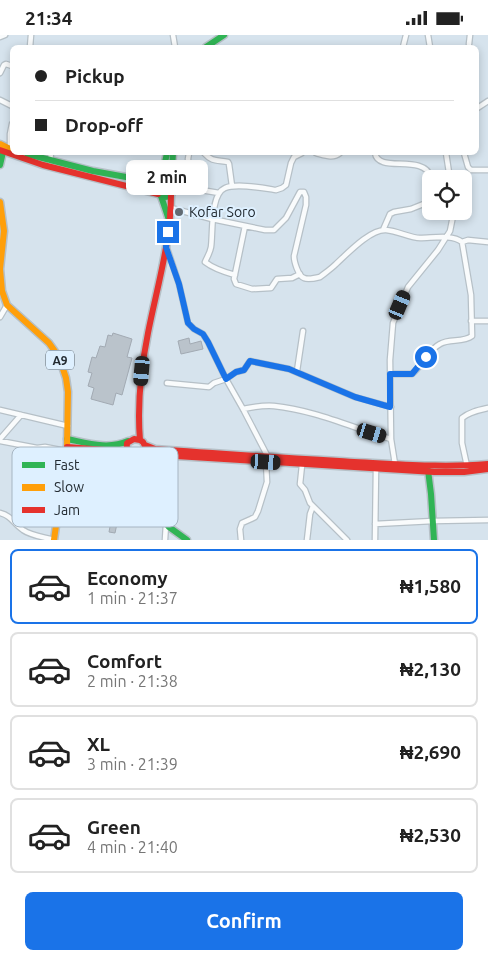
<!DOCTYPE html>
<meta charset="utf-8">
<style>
body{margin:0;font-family:Ubuntu,sans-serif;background:#f2f2f2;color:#222;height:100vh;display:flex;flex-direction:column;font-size:19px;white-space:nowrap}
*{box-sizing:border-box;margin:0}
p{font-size:16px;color:#767676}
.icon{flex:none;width:28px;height:28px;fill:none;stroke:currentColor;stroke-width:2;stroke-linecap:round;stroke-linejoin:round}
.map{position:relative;height:505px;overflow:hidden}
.side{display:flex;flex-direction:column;background:#fff;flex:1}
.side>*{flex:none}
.guide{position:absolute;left:10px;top:10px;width:469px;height:110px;border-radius:8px;box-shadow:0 2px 8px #0003;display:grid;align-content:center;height:110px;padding:0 25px;background:#fff}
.fabs{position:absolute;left:422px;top:135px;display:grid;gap:10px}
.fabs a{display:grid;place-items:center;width:50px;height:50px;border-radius:8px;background:#fff;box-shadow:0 2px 8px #0003;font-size:25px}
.end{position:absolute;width:22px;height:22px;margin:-11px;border:6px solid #1a73e8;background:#fff;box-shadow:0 0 0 2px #fff}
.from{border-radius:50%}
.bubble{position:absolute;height:35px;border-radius:8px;background:#fff;box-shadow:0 2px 8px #0003;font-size:16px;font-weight:600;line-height:35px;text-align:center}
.car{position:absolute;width:15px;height:30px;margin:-15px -8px;border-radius:6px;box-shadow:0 0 4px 1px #0007;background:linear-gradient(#222 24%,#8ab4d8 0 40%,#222 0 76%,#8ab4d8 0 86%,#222 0)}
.guide b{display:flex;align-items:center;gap:18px;height:48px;font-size:19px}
.guide b+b{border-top:1px solid #e0e0e0}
.guide i{width:12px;height:12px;background:#222}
ul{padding:9px 0 0;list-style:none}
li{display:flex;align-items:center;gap:15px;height:75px;margin:0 10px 8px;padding:0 15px;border:2px solid #e0e0e0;border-radius:8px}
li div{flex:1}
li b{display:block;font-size:19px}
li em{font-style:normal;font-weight:600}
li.current{border-color:#1a73e8}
li>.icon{width:45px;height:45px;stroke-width:1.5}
.button{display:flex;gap:10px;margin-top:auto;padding:10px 25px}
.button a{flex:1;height:58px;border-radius:8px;background:#1a73e8;color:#fff;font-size:20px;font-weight:600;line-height:58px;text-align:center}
.status{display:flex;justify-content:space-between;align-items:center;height:35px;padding:0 25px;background:#fff;direction:ltr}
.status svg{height:14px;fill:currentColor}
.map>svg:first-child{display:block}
</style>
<div class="status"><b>21:34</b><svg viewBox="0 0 49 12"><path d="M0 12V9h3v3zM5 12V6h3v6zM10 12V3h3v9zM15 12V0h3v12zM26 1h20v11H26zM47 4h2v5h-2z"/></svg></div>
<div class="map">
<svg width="488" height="505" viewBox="0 0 488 505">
<rect width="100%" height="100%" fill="#d6e3ed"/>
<path fill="#bac3cb" stroke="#a2aab3" d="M113,298L132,304L127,322L132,323L122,360L116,358L113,370L91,364L94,353L88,351L92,338L88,337L92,322L96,323L100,311L105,312L108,300L112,301Z
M189,303L190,309L201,306L203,314L181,319L178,306Z
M87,443L99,445L98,450H96L95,459L119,462L116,483L118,484L115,498L109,497L113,476L99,474L100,465L88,464L91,449L86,448Z"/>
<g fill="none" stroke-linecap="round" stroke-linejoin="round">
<g stroke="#b6c0c7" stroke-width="7">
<path id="street" d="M173,0L175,12
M428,0L430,12
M0,2L5,0
M469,9L470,0
M30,12L31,0
M403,12L406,0
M0,38L4,30L6,29L12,31
M0,65L12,71
M476,74L488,66
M10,114V99L12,89
M189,118L188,124L191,152L195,154L219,158
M204,118C212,127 216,125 228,127L229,129L232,151
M316,118C324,120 333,124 340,118
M375,118C378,139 423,118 431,142C433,152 426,159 426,168
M446,118L450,144
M464,118L468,132L471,135H488
M50,126L51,118
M171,173L212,184L265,195H274L286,183L300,157H304L306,162V170L294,221C294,226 298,241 304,243C308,245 316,243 320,242C325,238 331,234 336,229C347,219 370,194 386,195C398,196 410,203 420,203C433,203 452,199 462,207L468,205L488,207
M245,191L234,244L236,249L252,254L271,253L277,244L292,243L300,239
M383,195L390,179L394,177L411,174L426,168
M167,213L179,249L188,288L194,294L203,299L208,307L226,344L243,374L268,422
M235,240C224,237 214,234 205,227C207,222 210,218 211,212C213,199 210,159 225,153C236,148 263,153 276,155L282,153L286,150L291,128L294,122L302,118
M0,282L7,270
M471,286H488
M297,336L303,296
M390,339H412C423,330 428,315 440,309C449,303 463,308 472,301L471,260L462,207
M167,348L209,352L214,348L226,344L236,337L244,335L250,326L289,334L355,362L391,372
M243,374C253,372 264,370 274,371C314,375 353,393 391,404
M0,375L68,391
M0,404L21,380
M0,406L37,413L45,412L66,416
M395,429L391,404L390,325L393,288L408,252L438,215L450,196L454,176
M302,430L300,449L305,455L310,468L347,505
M467,431L462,408V383C469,377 479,375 488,373
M0,478C12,481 13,488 23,495C32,501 44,502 54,505
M375,489L433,486L488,485
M165,505L166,489
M241,505L240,494L242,488L251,484L255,482L258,476L267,447L266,427
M307,505L310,479L313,471
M375,505L376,433"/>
</g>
<g stroke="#b6c0c7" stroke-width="9">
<path id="fast" d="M206,12L224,0
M27,119L93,136L159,148
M0,130L3,117
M157 154a8 8 0 1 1 16 0a8 8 0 1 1-16 0Z
M161,146L167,118
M171,149L173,118
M161,161L169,185
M67,404C87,408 108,415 128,406
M130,422L141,439L148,461L155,475L169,492L187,505
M428,435L431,459L434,505"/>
</g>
<g stroke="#b6c0c7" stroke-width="9">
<path id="slow" d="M0,109L12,115
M0,167L4,196L0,234L2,256L7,270L49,308L59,322L66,343L68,357L67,412L54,505"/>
</g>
<g stroke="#b6c0c7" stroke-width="9">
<path id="jam" d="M0,115L43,130L158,159
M140,405L134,404L127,408C125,425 139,428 146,413L143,407L140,405C137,370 141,333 148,298C157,252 171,207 171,159
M145,410L155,414C221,419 288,423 354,427C399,429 443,433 488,429
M67,412L118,416L127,418
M144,419L434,437H464L488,434"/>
</g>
<use href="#street" stroke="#f9fbfc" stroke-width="4.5"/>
<use href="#fast" stroke="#30b455" stroke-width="6"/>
<use href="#slow" stroke="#ff9f0a" stroke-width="6"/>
<use href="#jam" stroke="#e5322d" stroke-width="6"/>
</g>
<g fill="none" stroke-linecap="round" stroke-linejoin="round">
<path stroke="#1a73e8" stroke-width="6" d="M168,197L166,212L179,249L188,288L194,294L203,299L208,307L226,344L236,337L244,335L250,326L289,334L355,362L390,372V339H412L426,322"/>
</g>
<circle fill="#626b73" stroke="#def0ff" stroke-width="2" cx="179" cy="177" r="5"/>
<g text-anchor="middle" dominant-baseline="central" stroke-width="4" stroke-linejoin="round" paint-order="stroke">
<rect fill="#def0ff" stroke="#5b6670" stroke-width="1" x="46" y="315.5" width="28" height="19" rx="4"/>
<g font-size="12" font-weight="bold" fill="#232b32">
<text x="60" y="325">A9</text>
</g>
<g font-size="14" fill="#232b32" stroke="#def0ff" text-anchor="start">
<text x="189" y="177">Kofar Soro</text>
</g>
</g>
<rect x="12" y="412" width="166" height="80" rx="8" fill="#def0ff" stroke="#a6b5c2" stroke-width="1"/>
<rect x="22" y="427" width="23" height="6" fill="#30b455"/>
<rect x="22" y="449" width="23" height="7" fill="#ff9f0a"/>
<rect x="22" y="472" width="23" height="6" fill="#e5322d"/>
<g font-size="14" fill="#232b32">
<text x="54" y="435">Fast</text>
<text x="54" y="457">Slow</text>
<text x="54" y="480">Jam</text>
</g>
</svg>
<div class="fabs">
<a><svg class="icon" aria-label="locate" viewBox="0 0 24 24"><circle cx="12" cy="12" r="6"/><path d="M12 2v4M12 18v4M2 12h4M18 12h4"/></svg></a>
</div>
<i class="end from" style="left:426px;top:322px"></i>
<i class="end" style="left:168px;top:197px"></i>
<div class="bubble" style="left:126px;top:125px;width:82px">2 min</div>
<i class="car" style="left:400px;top:270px;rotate:23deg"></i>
<i class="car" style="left:142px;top:336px;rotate:185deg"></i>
<i class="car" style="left:372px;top:398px;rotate:107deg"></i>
<i class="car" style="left:266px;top:427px;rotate:93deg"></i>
<div class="guide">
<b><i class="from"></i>Pickup</b>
<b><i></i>Drop-off</b>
</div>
</div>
<section class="side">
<ul>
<li class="current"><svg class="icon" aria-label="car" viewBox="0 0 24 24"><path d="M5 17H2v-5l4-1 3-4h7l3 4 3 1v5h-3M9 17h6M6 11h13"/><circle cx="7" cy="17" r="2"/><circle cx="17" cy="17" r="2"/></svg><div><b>Economy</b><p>1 min · 21:37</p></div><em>₦1,580</em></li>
<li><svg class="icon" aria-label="car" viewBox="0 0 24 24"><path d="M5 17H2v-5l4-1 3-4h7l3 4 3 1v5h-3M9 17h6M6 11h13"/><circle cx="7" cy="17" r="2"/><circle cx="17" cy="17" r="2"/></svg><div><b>Comfort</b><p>2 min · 21:38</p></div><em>₦2,130</em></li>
<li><svg class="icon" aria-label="car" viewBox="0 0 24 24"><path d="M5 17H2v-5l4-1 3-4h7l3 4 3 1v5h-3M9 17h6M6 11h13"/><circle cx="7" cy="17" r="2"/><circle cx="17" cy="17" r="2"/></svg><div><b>XL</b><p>3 min · 21:39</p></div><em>₦2,690</em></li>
<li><svg class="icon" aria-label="car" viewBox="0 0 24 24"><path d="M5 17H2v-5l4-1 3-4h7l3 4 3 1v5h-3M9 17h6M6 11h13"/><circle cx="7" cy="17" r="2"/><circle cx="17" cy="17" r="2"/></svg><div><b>Green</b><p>4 min · 21:40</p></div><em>₦2,530</em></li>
</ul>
<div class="button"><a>Confirm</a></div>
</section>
